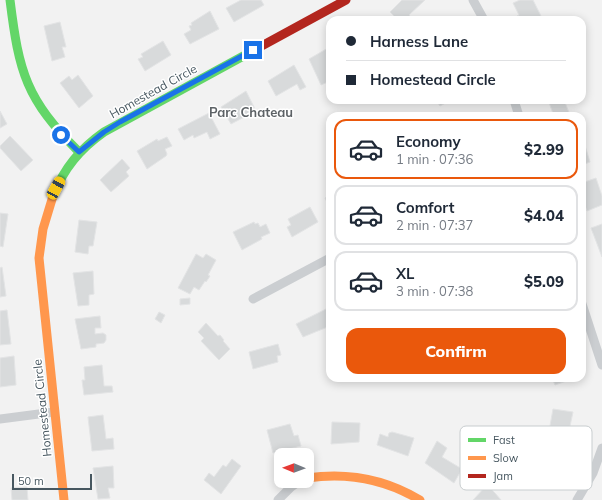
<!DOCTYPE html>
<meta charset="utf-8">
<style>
body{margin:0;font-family:Mulish,sans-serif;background:#f6f6f7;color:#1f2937;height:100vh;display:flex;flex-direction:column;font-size:15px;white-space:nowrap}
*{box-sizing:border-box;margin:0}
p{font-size:13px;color:#747a83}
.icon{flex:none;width:22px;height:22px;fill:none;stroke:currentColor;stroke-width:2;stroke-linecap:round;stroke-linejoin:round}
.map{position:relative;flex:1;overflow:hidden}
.sheet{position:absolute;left:326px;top:112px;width:260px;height:270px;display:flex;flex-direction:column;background:#fff;border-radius:12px;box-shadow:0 2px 10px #0003}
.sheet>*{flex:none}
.hud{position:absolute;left:326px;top:16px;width:260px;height:88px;border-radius:12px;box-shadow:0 2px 10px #0003;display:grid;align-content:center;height:88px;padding:0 20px;background:#fff}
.needle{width:26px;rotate:271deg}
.controls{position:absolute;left:274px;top:448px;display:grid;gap:8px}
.controls a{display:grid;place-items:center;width:40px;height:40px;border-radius:8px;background:#fff;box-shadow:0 2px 10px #0003;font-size:20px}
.scale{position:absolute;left:12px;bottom:10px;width:80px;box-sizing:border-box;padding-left:4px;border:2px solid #475760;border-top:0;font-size:11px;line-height:14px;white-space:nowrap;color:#475760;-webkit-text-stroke:3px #fff;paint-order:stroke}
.end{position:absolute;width:18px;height:18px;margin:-9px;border:5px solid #1a73e8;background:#fff;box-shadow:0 0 0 2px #fff}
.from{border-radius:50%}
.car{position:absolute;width:12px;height:24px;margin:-12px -6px;border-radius:5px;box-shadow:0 0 3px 1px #0007;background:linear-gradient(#f5c518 24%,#345 0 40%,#f5c518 0 76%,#345 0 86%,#f5c518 0)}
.hud b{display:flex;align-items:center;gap:14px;height:38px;font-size:15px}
.hud b+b{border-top:1px solid #e0e1e3}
.hud i{width:10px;height:10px;background:#1f2937}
ul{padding:7px 0 0;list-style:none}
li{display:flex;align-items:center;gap:12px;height:60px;margin:0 8px 6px;padding:0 12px;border:2px solid #e0e1e3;border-radius:12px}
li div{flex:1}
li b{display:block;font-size:15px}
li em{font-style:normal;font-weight:800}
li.selected{border-color:#ea580c}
li>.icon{width:36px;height:36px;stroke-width:1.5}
.button{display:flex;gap:8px;margin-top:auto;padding:8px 20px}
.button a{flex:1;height:46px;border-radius:12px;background:#ea580c;color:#fff;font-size:16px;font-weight:800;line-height:46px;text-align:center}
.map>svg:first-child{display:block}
</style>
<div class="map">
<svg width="602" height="500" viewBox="0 0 602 500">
<rect width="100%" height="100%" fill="#f2f2f2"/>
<path fill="#d8dadb" stroke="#e3e4e5" d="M241,0H261L264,5L234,22L226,8Z
M402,0H425L409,15L414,20H398L390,12Z
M520,0H533L543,20H519L517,16L519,15L513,3Z
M210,11L219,29L190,44L184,34L191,30L189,26L192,25L191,23Z
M60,22L66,47H62L65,57L52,61L44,26Z
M163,41L171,55L145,71L138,59L143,57L141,54Z
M328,48L330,49V81L321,85L309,59Z
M294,65L306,87L300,90L297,84L276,96L268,81Z
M78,75L93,96L79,108L60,83L69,76L72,80Z
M246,91L256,111L231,124L221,107Z
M436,100H451L440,106Z
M548,100H564L570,115L554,116Z
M0,111L7,124L0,128Z
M209,113L220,134L210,139L207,132L194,138L193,135L184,140L178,129Z
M10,136L33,160L21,171L0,148V146Z
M582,136L590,162L582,165Z
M167,137L172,146L165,149L167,154L166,156L147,169L137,151L157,139L158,141Z
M122,159L130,168L126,172L129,176L111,192L100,180Z
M596,178L602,196V205L587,211L582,198V183Z
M330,196V208L325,198Z
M310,207L318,222L292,237L287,227L291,225L288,219Z
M0,213L8,214L3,247L0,246Z
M79,220L97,222L93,246H89L88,254L75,252Z
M254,222L255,224L258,223L260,227L266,224L270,233L261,237L262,239L242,250L233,232Z
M602,224V257L591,228Z
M196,254L203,258L206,254L216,260L208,275L210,276L206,282L205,281L199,290L194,287L190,294L178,288Z
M2,267L6,296L0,297V268Z
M93,271L94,294L89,295V305L78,306L73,273Z
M190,298V304L180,305V299Z
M326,309L330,317V326L303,337L296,324Z
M7,310L11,344L0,345V311Z
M159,312L165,315L161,323L155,319Z
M100,316L101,328H95V334L103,333L106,335V340L104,343L96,344V347L81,349L75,319Z
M206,323L218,336L220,335L224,340L223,341L230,349L219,360L201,341L204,338L198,332Z
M278,344L281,355L277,356L278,362L253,369L249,352Z
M14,356L16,385L0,387V358Z
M102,365L104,386H112L113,392L84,395L82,380H85L84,367Z
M552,378H569V380L555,385Z
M553,409L573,412L567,440L548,437Z
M103,415L106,439L113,438L114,449L92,451L88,417Z
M332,422L360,423L359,442L331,444Z
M290,424L294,436L298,435L301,446L273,453L267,430Z
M392,432L414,438L408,456L377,445L380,434L388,437L389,433Z
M437,441L447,448L442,457L462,469L454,483L425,463Z
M232,459L241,466L221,494L204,480L209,473L214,477L223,465L226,467Z
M113,466L114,488H108L110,498L98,499L93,468Z
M487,485L495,493L501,500H473Z
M27,487L28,500H12L11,488Z"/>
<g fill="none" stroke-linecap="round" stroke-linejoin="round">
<path stroke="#cbced1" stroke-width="9" d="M473,0L484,20
M514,100L519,116
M253,299L330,258
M582,304L602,365
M0,419L54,412
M278,500L291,487L300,481
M577,500L593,473L602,448"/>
<path stroke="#63d668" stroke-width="9" d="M10,0C19,73 26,99 79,152
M53,196C64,168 80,149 104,132L247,54"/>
<path stroke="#ff974d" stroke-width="9" d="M53,196L43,229L39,258L64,500
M307,478C347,472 385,479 420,500"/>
<path stroke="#b3261e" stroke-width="9" d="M247,54L346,0"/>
</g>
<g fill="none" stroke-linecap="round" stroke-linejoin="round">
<path stroke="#1a73e8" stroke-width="5" d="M61,135L79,152L104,132L120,122L253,50"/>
</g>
<g text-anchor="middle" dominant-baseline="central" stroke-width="3" stroke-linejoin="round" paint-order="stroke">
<g font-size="12" fill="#475760" stroke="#fff">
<text transform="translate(153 91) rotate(-29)">Homestead Circle</text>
<text transform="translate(42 408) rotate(-96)">Homestead Circle</text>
</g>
<g font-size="13" font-weight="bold" fill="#5d6266" stroke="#fff">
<text x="251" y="112">Parc Chateau</text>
</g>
</g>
<rect x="460" y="426" width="132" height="64" rx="6" fill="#fff" stroke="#c8cdcf" stroke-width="1"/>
<rect x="468" y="438" width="18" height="4" fill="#63d668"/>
<rect x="468" y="456" width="18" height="4" fill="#ff974d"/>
<rect x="468" y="474" width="18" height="4" fill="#b3261e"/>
<g font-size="11" fill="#475760">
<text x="493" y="444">Fast</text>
<text x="493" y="462">Slow</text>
<text x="493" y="480">Jam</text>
</g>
</svg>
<div class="controls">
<a><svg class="needle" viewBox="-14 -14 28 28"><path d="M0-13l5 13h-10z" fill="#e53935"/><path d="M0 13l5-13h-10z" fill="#747a83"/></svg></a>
</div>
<div class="scale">50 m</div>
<i class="end from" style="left:61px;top:135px"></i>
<i class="end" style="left:253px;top:50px"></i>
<i class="car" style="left:56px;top:188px;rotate:29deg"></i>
<div class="hud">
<b><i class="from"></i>Harness Lane</b>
<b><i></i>Homestead Circle</b>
</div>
<section class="sheet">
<ul>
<li class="selected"><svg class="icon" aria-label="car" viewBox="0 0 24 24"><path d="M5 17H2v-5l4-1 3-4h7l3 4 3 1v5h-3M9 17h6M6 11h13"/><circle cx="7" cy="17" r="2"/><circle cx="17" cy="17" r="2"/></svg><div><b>Economy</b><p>1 min · 07:36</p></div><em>$2.99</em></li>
<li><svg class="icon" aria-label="car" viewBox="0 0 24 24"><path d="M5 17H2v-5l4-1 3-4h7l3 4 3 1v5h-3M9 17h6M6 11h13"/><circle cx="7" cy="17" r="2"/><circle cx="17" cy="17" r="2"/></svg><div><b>Comfort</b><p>2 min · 07:37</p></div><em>$4.04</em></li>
<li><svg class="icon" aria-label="car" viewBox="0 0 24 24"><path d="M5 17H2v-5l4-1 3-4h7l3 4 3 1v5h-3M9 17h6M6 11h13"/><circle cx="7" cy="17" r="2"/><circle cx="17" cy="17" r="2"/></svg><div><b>XL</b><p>3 min · 07:38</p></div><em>$5.09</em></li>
</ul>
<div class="button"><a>Confirm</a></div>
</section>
</div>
